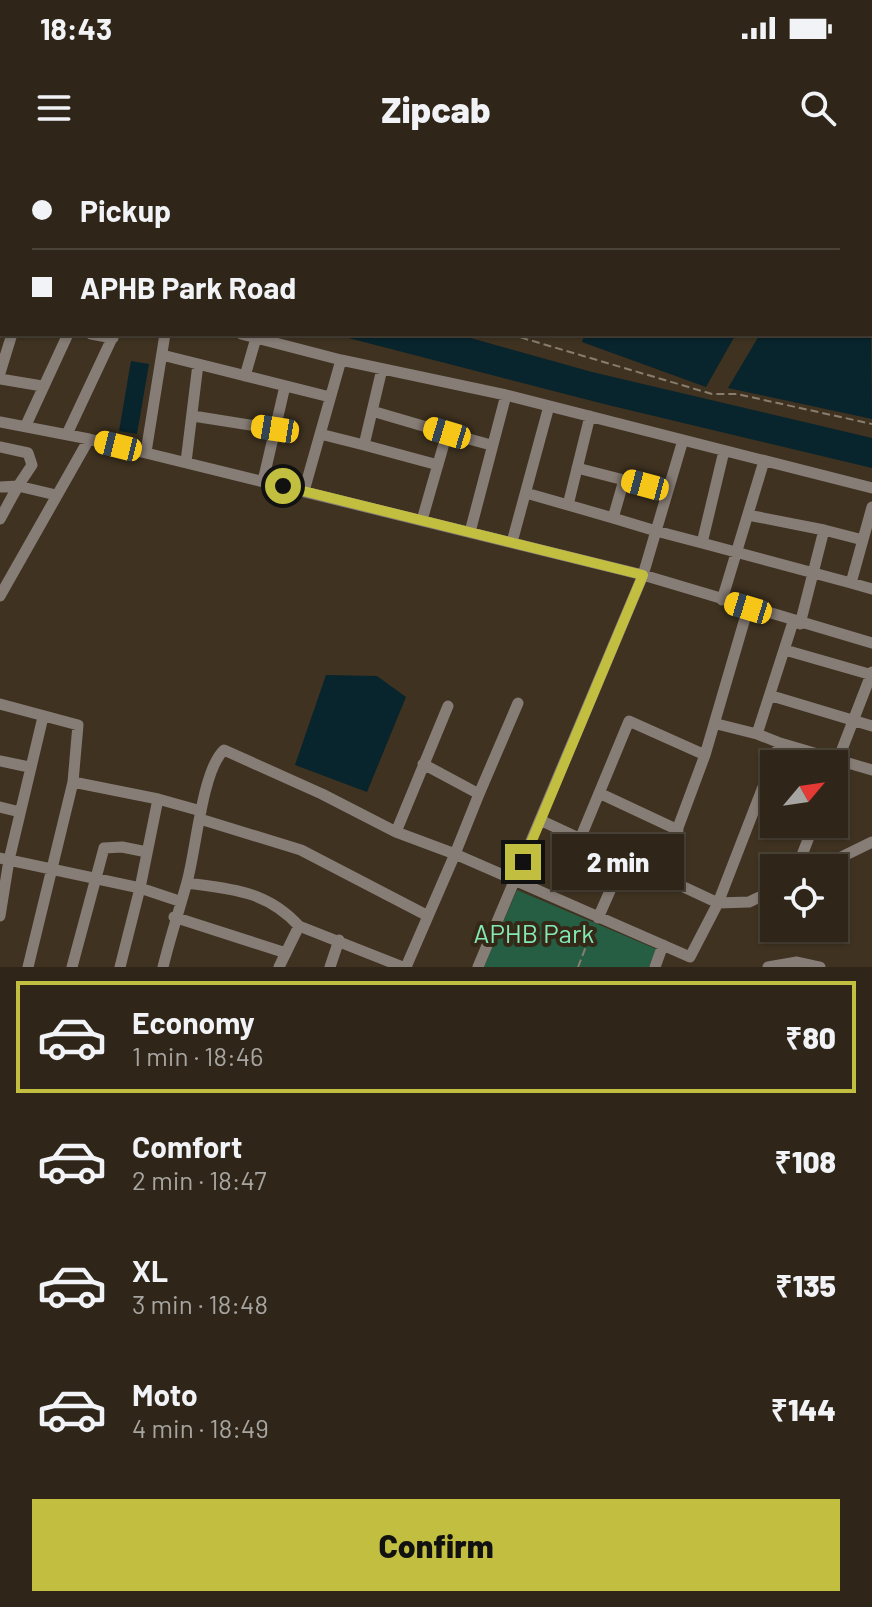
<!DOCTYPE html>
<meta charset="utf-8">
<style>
body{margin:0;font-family:Barlow,sans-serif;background:#372e22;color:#f1f3f6;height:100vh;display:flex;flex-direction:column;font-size:30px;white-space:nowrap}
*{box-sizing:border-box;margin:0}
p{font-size:26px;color:#a7a5a2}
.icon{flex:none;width:44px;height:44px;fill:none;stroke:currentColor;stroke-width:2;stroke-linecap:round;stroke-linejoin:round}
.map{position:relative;height:807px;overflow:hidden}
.panel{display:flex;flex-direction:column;background:#2f2619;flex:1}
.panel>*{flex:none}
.banner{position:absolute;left:0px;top:0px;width:872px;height:176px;box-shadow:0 2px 6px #0004,0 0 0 2px #4a4338;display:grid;align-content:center;height:176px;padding:0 32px;background:#2f2619}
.needle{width:52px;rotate:61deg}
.tools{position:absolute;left:760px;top:590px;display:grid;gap:16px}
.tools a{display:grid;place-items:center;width:88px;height:88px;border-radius:0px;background:#2f2619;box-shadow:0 2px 6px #0004,0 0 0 2px #4a4338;font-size:40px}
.end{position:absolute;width:36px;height:36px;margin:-18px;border:10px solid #c1be40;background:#111;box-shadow:0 0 0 4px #111}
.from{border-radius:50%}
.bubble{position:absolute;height:56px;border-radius:0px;background:#2f2619;box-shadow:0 2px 6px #0004,0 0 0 2px #4a4338;font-size:26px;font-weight:800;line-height:56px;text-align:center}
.car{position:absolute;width:24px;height:48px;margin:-24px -12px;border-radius:10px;box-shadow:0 0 6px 2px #0007;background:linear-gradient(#f5c518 24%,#345 0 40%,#f5c518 0 76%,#345 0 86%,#f5c518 0)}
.banner b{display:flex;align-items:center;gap:28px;height:76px;font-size:30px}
.banner b+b{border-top:2px solid #4a4338}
.banner i{width:20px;height:20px;background:#f1f3f6}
ul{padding:14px 0 0;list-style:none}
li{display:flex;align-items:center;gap:24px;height:112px;margin:0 16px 12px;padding:0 16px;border:4px solid transparent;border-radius:0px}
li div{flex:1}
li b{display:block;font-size:30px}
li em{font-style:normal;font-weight:800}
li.active{border-color:#c1be40}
li>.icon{width:72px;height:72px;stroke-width:1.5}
.button{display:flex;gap:16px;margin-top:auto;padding:16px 32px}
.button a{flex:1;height:92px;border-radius:0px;background:#c1be40;color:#111;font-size:32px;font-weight:800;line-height:92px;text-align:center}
.status{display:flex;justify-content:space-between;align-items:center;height:56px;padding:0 40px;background:#2f2619;direction:ltr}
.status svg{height:22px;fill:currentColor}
header{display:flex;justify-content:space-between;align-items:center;height:104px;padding:0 32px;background:#2f2619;font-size:36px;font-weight:800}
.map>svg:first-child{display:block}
</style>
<div class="status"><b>18:43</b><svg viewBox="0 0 49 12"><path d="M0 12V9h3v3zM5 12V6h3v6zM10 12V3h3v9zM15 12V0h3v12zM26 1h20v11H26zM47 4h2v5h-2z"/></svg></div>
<header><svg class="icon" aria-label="menu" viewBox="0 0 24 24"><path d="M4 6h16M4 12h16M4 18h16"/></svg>Zipcab<svg class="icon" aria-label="search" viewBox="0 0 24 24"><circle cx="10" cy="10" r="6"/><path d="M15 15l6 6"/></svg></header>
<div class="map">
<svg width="872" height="807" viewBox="0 0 872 807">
<rect width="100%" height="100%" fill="#3f3221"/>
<path fill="#265e44" d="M517,730L656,789L649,807H484Z"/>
<path fill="#08242c" d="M870,55L872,259L728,228L760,174H870Z
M333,174H456L592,212L872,278V308L604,244Z
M585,174H736L706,227L582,182Z
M131,201L149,204L137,274L119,271Z
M326,515L377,516L406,537L367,632L295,605Z"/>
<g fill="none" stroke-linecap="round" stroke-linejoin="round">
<path stroke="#887d6e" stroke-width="2" stroke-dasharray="8 4" stroke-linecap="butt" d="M0,55H2
M509,174L712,234H737L872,264
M578,807L594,766"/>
<path stroke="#877d77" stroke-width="11" d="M0,111L2,112
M91,174L113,178
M241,174L341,200L506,235L872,328
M162,195L330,237
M0,213L12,174
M245,216L256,178
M0,219L42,226
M372,251L447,273L422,360
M193,256L275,269
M0,262L89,279L643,415L872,483
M26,265L68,174
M447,273L491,285
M67,274L114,174
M320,274L364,285L382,209
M683,280L656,371L702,383L724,291
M364,285L438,305
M0,287L28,293L32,305L18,326L0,327
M146,292L165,174
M186,302L198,204
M577,308L667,331
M263,321L285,226
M304,331L341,200
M526,333L568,345L590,256
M568,345L613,358
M872,347L851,423L872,429
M748,355L824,370L800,464
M0,359L18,326L56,335
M824,370L863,380
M470,372L506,235
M512,382L549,246
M702,383L851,423
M0,436L89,279
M722,440L764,301
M785,490L872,515
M772,536L872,566
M0,544L78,565L73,622L158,639L140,728L179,741
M43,557L9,700L140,728L120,807
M717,564L757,574
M780,583L872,610
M0,601L29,607
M423,604L479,634L518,543
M834,610L872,512
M599,633L678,670
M479,634L455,694L690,797L718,743L749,742L774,730
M158,639L201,651
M0,647L20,652
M200,659L301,690L428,756
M540,660L718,743L780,583L757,574L793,462
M580,679L629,561L705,595L748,448
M0,698L9,700L0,756
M797,708L814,664
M819,708L872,682
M660,716L705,595
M187,723C233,729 267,731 299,766
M174,757L286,793
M598,758L624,699
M28,807L73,622
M72,807L104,688L122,687L147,692
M163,807C170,778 179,751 187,722C196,691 202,610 224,590L322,634L396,672
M279,807L299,766L403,807
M330,807L339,780
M406,807L455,694L396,672L448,546
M478,807L643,415L656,371L613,358L624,320
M655,807L663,785
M768,807L797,802L820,807"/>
</g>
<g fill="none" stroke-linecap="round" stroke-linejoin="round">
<path stroke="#c1be40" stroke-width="10" d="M283,326L643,415L523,702"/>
</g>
<g text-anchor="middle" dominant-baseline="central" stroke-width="8" stroke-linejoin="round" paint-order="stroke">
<g font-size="26" fill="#83e9b7" stroke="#352817">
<text x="534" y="772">APHB Park</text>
</g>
</g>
</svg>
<div class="tools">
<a><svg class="needle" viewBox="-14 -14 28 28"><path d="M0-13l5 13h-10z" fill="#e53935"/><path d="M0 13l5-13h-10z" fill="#a7a5a2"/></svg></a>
<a><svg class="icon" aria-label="locate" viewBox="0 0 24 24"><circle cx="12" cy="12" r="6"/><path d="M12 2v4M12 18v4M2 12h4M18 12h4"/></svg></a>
</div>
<i class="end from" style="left:283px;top:326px"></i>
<i class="end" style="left:523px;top:702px"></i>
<div class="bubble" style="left:552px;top:674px;width:132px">2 min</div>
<i class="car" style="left:275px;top:269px;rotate:279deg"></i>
<i class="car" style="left:447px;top:273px;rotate:287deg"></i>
<i class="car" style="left:118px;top:286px;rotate:284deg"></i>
<i class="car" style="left:645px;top:325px;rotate:285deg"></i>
<i class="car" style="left:748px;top:448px;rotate:287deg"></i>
<div class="banner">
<b><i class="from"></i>Pickup</b>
<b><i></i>APHB Park Road</b>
</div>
</div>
<section class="panel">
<ul>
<li class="active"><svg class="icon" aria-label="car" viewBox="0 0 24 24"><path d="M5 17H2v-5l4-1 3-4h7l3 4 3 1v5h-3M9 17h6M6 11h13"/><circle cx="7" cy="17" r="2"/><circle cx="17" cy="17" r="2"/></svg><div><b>Economy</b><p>1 min · 18:46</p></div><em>₹80</em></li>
<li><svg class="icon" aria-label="car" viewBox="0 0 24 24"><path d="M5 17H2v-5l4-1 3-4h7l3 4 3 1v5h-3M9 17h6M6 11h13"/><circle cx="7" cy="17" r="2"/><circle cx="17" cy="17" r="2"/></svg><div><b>Comfort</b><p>2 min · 18:47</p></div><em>₹108</em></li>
<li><svg class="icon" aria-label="car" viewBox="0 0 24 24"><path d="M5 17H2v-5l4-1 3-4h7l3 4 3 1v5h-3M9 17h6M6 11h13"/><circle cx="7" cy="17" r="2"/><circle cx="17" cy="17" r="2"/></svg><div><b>XL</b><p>3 min · 18:48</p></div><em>₹135</em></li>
<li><svg class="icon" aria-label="car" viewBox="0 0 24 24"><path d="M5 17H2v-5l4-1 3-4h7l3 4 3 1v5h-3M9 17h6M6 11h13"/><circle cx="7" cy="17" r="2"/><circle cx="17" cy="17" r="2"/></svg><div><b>Moto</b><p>4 min · 18:49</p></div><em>₹144</em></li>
</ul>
<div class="button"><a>Confirm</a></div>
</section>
